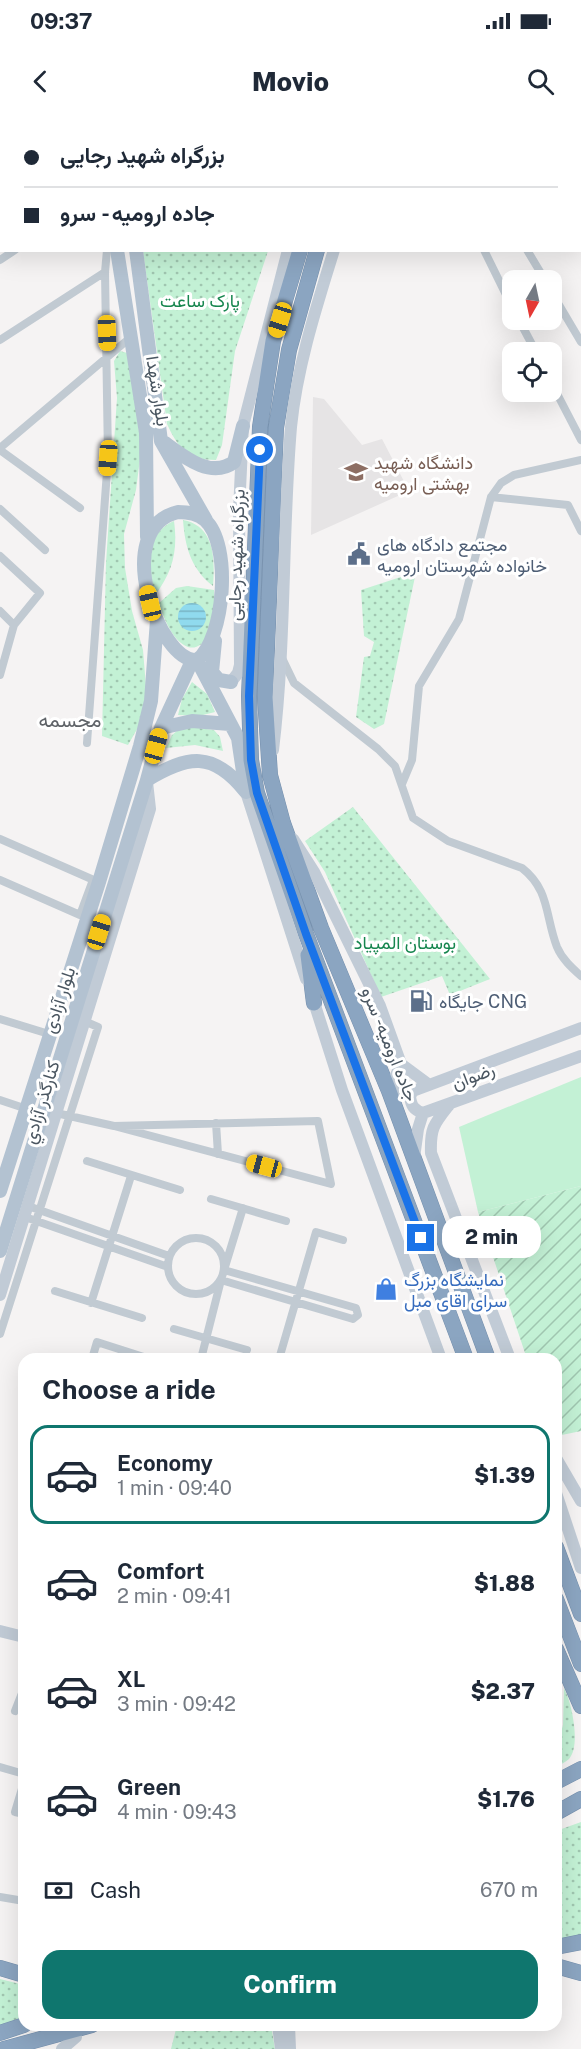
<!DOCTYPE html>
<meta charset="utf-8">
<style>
body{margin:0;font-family:"Public Sans",Vazirmatn,sans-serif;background:#f2f2f3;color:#1f2937;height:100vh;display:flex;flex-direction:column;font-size:22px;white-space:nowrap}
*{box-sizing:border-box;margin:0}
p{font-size:20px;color:#747a83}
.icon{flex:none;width:33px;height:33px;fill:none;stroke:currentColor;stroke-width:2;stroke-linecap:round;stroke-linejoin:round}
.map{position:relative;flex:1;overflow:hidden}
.drawer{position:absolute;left:18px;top:1233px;width:544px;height:678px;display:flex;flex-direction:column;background:#fff;border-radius:18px;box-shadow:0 6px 24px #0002}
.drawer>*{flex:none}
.hud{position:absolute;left:0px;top:0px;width:582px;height:132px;box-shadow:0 6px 24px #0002;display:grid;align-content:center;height:132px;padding:0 24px;background:#fff}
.needle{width:39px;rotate:189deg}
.tools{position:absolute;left:502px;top:150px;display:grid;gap:12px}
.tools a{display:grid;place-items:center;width:60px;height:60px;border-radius:12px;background:#fff;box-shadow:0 6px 24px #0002;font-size:30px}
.end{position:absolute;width:27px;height:27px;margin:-14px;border:8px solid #1a73e8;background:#fff;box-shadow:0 0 0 3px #fff}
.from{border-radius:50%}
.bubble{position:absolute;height:42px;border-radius:18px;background:#fff;box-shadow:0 6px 24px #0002;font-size:20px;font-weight:800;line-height:42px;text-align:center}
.car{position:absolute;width:18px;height:36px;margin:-18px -9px;border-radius:8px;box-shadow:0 0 4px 2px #0007;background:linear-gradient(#f5c518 24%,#345 0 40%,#f5c518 0 76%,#345 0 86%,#f5c518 0)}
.hud b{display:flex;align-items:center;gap:21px;height:57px;font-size:22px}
.hud b+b{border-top:2px solid #e0e1e3}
.hud i{width:15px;height:15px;background:#1f2937}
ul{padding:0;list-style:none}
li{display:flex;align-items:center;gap:18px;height:99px;margin:0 12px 9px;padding:0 12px;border:3px solid transparent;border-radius:18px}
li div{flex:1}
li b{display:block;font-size:22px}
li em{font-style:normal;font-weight:800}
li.current{border-color:#0f766e}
li>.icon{width:54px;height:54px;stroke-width:1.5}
h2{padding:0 24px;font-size:27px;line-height:72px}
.pay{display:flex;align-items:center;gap:15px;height:66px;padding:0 24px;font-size:22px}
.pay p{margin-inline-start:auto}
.button{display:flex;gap:12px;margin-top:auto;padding:12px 24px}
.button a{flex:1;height:69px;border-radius:18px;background:#0f766e;color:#fff;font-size:24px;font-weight:800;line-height:69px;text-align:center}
.status{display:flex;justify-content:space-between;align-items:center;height:42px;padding:0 30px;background:#fff;direction:ltr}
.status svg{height:16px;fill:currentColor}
header{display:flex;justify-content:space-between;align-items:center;height:78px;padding:0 24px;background:#fff;font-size:27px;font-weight:800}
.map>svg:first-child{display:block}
</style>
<div class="status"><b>09:37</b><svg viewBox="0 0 49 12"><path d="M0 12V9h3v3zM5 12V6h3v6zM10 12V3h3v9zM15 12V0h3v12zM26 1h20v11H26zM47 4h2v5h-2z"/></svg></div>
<header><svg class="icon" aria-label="back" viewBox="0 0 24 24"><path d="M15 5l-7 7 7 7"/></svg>Movio<svg class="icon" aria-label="search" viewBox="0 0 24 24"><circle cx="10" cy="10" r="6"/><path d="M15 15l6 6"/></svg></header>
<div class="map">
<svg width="581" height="1929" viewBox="0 0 581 1929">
<defs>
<pattern id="grass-dots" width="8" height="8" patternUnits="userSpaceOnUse" patternTransform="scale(1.5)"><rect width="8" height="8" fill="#c3f1d5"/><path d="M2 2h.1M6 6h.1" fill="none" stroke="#a0c6b0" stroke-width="1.8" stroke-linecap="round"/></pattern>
<pattern id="garden-furrows" width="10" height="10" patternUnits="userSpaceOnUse" patternTransform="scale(1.5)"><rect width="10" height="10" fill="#c3f1d5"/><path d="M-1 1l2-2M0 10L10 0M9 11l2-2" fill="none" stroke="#a0c6b0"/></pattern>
<pattern id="water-rules" width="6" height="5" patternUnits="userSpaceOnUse" patternTransform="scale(1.5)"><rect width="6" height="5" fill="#90daee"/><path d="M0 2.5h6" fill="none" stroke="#78b4c4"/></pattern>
</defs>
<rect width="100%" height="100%" fill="#f5f3f3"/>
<path fill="#e6e4e5" d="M313,277L324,279L362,325L382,319L409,371L311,415Z"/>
<path fill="url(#grass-dots)" d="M125,0H302L125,2Z
M143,131H268L235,231L222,325L216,340C188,340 178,328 167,304Z
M120,231L131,234L141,331L136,370L124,414L125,448L132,491L143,530L147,579L140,604L128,625L102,616L106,443L117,278L114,241Z
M183,400C215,406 215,439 213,466C191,449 185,427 183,400Z
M174,401C178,430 173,452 155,475C148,448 144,414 174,401Z
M416,452L384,604L374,609L356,597L364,537L370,536L374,522L364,516L361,470Z
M187,466L214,470C218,538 179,550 159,483L176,468Z
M192,562L207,574L215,592L199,596L178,595L182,579Z
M183,606L214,610L220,617L223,631L195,625L166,628L172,615Z
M353,687L490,859L450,875L442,856L381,877L325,752L305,721Z
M564,1568C572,1583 581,1626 569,1639C566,1642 561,1644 557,1646V1626L563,1605Z
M581,1702V1815L557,1819L556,1711Z
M0,1859L24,1865V1897L0,1905Z
M182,1905H271L275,1929H171L176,1909Z"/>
<path fill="url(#garden-furrows)" d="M581,1066V1311L557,1316L556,1239H527L478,1092Z"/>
<path fill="#c3f1d5" d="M581,957V1066L478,1092L459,1007Z"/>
<path fill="url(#water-rules)" d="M178 497a14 14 0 1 1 28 0a14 14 0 1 1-28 0Z"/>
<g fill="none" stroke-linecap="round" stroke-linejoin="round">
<g stroke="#7690ad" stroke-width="16">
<path id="highway" d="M341,2V0
M358,2L359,0
M300,130L273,221L260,307L249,576L251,640L257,673L306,814L466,1239
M317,130L289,230L276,308L265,577L270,655L283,703L321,808L389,971L488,1239
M308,835L314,883
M556,1427L581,1494
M556,1479L581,1544
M556,1529L581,1586
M556,1662L581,1649
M556,1693L581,1679
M556,1827L581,1822
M556,1846L581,1853
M0,1848L24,1855
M0,1913L24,1905
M4,1929L92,1905"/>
</g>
<path stroke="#c1cad2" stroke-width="8" d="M67,2L69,0
M0,47L2,46
M580,123L581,124
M484,130L513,189
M527,130L545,160
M0,140L15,130
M552,173L581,222
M519,200L536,232
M0,220L105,152
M552,264L581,320
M0,328L131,217
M0,330L80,388
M491,377L568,385L581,411
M0,389L45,430
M0,436L40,473L14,505L0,555
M0,491L14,505
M282,538L294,563L378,629L395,646L413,698L448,721L522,748C550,770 545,796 557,827C562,839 572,848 581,856
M87,623L108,338L105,152L107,130
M402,664L412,640L419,566L459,499L491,377L501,363L514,355L581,340
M0,719L96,761
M0,760L80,795L93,760
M0,899L49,914
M0,980L27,989
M56,993L114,1006L331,1064L318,1001L114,1006
M216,1003L218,1034
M87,1041L180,1070
M211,1079L286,1101
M28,1086L169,1136
M25,1097L168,1147
M168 1146a28 28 0 1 1 56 0a28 28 0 1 1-56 0Z
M55,1171L142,1198
M91,1183L131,1056
M174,1209L247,1230
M0,1214L98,907L84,901
M92,1239L97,1222L150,1239
M201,1239L221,1160L353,1199L358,1195L356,1188L224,1150L243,1088
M279,1239L316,1112L343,1120
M15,1591L24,1568
M0,1647L24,1654
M24,1662L15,1692L24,1694
M0,1777L24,1781"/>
<path stroke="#c1cbd6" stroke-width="12" d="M89,0V2
M324,2L325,0
M374,2L375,0
M231,562L238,553L240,545L239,391L243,306L288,130
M273,630C286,522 282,415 291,307C297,247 316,188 334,130
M246,672L306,859
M293,719L314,752L380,886L401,944L428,964
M312,876L342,970L441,1239
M401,944L389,971H413L581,908
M413,971L410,976C411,986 414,990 423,993
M449,985C434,1004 430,1008 431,1033L510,1239
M414,1038L418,1009L423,993L581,936
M0,1175L150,689L147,662
M556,1338L581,1381
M556,1373L581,1448
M0,1511L24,1517
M278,1905L281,1929
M289,1905L290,1929
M62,1929L76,1917"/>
<path stroke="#b3c2d1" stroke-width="14" d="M102,0V2
M118,0V2
M117,130L146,313L147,417
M136,130L161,321L206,400
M165,323C184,337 211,359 234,342L243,306
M178,392C188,392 197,393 205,400C232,424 225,519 197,540C159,543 110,408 178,392Z
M215,521L212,552L219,560L231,562
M197,540L238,618L246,672
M161,608L192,601L230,604
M147,660C188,635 213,631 245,671
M0,1071L99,762L140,626L151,581L157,500
M0,1131L147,660L161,608L192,541"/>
<use href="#highway" stroke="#8ba5c1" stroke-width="15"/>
</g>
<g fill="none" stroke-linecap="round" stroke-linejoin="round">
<path stroke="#1a73e8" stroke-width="8" d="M260,330L249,576L251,640L257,673L306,814L421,1118"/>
</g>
<defs>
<g id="university-bare" transform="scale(1.8)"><path d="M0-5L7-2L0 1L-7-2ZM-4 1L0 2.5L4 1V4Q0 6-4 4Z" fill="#8d6e63" stroke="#fff" stroke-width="2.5" paint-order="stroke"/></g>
<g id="civic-bare" transform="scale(1.8)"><path d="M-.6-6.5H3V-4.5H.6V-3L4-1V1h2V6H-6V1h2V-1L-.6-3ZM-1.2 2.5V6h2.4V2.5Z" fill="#5c6f8a" stroke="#fff" stroke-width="2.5" paint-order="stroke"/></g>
<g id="fuel-bare" transform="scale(1.8)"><path d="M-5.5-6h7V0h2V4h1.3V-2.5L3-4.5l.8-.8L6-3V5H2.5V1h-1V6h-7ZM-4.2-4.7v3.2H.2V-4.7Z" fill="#5c6f8a" stroke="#fff" stroke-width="2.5" paint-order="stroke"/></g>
<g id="shop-bare" transform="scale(1.8)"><path d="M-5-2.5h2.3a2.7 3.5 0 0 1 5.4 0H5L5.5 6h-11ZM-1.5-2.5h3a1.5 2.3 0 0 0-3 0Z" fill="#3f7fe0" stroke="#fff" stroke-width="2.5" paint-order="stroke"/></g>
</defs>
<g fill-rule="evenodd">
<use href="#university-bare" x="356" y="352"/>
<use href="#civic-bare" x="359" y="434"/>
<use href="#fuel-bare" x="421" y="881"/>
<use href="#shop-bare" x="386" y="1169"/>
</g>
<g text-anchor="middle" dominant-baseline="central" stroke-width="6" stroke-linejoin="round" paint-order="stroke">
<g font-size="18" fill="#17864f" stroke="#fff">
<text x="200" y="180">پارک ساعت</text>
<text x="405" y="822">بوستان المپیاد</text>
</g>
<g font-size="18" fill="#4a5661" stroke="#fff">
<text transform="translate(158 271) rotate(81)">بلوار شهدا</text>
<text transform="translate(236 435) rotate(-88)">بزرگراه شهید رجایی</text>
<text transform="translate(59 880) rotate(-72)">بلوار آزادی</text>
<text transform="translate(390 924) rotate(68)">جاده ارومیه - سرو</text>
<text transform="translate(473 956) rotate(-21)">رضوان</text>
<text transform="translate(41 982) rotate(-73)">کنارگذر آزادي</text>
</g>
<g font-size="18" fill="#785e54" stroke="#fff" text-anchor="start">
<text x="374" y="342">دانشگاه شهید<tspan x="374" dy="21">بهشتی ارومیه</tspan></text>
</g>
<g font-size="18" fill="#4e5e75" stroke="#fff" text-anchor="start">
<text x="377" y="424">مجتمع دادگاه های<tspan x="377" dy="21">خانواده شهرستان ارومیه</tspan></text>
<text x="439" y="881">جایگاه CNG</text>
</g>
<g font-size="18" fill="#366cbe" stroke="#fff" text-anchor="start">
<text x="404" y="1159">نمایشگاه بزرگ<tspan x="404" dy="21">سرای اقای مبل</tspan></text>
</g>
<g font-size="20" fill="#5f6368" stroke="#fff">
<text x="70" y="600">مجسمه</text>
</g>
</g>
</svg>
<div class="tools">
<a><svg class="needle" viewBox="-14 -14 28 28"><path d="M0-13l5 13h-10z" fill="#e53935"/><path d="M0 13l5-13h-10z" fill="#747a83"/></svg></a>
<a><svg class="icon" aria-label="locate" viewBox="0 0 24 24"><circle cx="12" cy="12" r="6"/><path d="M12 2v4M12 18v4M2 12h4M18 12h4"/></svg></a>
</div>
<i class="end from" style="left:260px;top:330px"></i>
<i class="end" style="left:421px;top:1118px"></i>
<div class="bubble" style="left:442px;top:1096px;width:99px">2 min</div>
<i class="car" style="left:280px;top:200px;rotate:197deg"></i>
<i class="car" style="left:107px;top:213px;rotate:178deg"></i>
<i class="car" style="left:108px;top:338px;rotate:184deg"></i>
<i class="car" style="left:150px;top:483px;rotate:347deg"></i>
<i class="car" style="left:156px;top:626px;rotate:15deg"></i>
<i class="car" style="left:99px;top:812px;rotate:17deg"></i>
<i class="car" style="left:264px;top:1046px;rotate:285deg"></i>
<div class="hud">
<b><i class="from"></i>بزرگراه شهید رجایی</b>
<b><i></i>جاده ارومیه - سرو</b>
</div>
<section class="drawer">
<h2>Choose a ride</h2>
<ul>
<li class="current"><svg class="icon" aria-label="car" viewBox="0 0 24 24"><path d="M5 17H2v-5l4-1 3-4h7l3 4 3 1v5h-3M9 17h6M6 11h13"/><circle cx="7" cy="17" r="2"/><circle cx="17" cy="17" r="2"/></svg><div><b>Economy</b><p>1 min · 09:40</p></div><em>$1.39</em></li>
<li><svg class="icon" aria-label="car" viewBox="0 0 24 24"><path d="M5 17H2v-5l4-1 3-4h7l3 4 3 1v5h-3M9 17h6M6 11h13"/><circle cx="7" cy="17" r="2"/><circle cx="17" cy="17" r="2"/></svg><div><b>Comfort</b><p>2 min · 09:41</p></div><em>$1.88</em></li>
<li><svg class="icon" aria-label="car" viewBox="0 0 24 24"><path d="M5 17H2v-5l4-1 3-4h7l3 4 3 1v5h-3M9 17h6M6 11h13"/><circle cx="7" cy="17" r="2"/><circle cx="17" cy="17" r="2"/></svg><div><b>XL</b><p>3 min · 09:42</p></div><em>$2.37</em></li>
<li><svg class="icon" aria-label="car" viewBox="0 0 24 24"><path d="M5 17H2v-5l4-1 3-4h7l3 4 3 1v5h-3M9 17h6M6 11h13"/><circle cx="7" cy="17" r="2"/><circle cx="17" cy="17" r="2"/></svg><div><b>Green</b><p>4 min · 09:43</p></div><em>$1.76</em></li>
</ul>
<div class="pay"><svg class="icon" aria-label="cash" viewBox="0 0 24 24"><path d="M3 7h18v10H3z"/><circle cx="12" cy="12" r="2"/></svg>Cash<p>670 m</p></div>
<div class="button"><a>Confirm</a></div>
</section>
</div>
